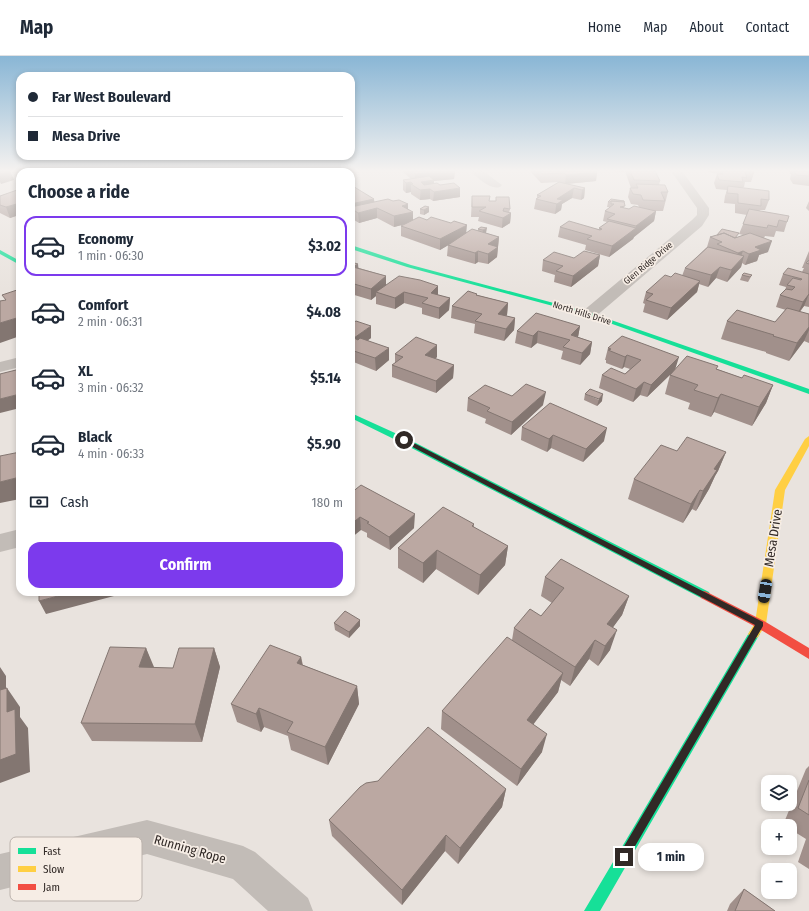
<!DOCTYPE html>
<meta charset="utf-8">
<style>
body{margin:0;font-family:"Fira Sans Condensed",sans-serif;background:#f6f6f7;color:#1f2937;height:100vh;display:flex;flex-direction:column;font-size:15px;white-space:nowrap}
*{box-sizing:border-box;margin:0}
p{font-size:13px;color:#747a83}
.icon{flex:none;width:22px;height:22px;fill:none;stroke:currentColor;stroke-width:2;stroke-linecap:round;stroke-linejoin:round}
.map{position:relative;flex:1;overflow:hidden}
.sheet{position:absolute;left:16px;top:112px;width:339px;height:428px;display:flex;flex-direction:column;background:#fff;border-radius:12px;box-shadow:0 2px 6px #0003}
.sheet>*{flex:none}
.banner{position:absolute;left:16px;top:16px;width:339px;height:88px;border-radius:12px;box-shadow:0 2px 6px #0003;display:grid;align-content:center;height:88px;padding:0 12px;background:#fff}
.tools{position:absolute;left:761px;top:719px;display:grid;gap:8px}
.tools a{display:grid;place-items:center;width:36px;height:36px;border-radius:8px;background:#fff;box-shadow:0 2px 6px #0003;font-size:20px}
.end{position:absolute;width:18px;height:18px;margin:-9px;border:5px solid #312926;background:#fff;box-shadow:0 0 0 2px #fff}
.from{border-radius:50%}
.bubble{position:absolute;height:28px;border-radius:12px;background:#fff;box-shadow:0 2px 6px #0003;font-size:13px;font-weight:700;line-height:28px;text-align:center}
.car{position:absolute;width:12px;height:24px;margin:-12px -6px;border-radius:5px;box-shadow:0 0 3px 1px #0007;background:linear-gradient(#222 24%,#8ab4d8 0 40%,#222 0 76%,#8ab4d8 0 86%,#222 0)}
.banner b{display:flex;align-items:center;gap:14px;height:38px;font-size:15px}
.banner b+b{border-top:1px solid #e0e1e3}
.banner i{width:10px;height:10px;background:#1f2937}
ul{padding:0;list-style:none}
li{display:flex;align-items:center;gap:12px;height:60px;margin:0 8px 6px;padding:0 4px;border:2px solid transparent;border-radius:12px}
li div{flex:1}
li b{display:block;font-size:15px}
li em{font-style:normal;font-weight:700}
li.active{border-color:#7c3aed}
li>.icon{width:36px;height:36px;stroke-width:1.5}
h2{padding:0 12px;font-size:18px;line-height:48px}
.pay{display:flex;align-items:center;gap:10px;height:44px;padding:0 12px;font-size:15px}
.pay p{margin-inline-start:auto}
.cta{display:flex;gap:8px;margin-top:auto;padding:8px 12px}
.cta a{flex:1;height:46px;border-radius:12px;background:#7c3aed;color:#fff;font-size:16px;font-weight:700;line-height:46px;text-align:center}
header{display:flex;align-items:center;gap:24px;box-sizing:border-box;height:56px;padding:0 20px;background:#fff;border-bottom:1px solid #e0e1e3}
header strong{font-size:19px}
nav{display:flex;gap:22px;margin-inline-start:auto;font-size:14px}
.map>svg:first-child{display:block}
</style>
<header>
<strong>Map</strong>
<nav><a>Home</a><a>Map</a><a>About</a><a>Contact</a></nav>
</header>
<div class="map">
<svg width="809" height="855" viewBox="0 0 809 855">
<rect width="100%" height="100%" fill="#e9e3de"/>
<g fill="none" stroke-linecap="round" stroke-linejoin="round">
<path fill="#c2bcb7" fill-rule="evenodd" d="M471,115H483L502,129L500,131C490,134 480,123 472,117Z
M671,115H682L709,152V159L702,170L595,261L589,263L583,261L581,258L583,255L692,164L697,159V152Z
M20,301V311L0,316V306Z
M20,473V491L0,496V478Z
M147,764L243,790L255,796L308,842L313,855H268L233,823L147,798L0,834V798Z"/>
<path fill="#16e098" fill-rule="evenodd" d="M273,115H277V116H273Z
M351,189L411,209L591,257L809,333V338L587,259L407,211L351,193Z
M0,194L20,205V209L0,198Z
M351,357L406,382L709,536L710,539L709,542L705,543L701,542L400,386L351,362Z
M754,573L758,575L760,578L758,581L600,855H584L750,575Z"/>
<path fill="#ffcf43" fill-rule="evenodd" d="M809,380V390L785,434L766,568L758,581L754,583L750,581L748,578L755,567L775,434L805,383Z"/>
<path fill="#f24e42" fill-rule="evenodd" d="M705,535L764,565L809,592V603L756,571L701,542L700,539L701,536Z"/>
</g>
<path fill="#a1908b" d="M21,115H59L53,116H22Z
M402,115H455L454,123L434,125V128L440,129L460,141L433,145L430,143L420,144L411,138V136L406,137L403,134V124L411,123Z
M530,115H596L597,116L596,125L567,128L585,132L584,142L581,144L572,142L562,148L561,154L555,158L534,153L536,143L537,142V139L559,126L541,127Z
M607,115H655L660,125L659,129L668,136L663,155H656L654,165L634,181L633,183L609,201L585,194L586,189L558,181L560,171L599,173V172L607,167V166L603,165L605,155L609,152V151H607L608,146L624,147V152L629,153L639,151L638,149L631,148L628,141L630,132H631L626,118V116Z
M708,115H753L754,117L751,126H745L744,131H742L769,144L765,154H760L759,155L787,166L784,176L776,175L774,181L765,180L764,182L768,196L759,199L757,205L745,209L742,207L741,211L727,226L716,222L708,231L699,228L697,236L667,264L643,256L645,248L643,247L646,236L671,221L682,220L685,212L707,191L710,181L716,179H717L738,181L743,179L739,178L747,159L735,157V148L724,147L725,140L727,134L716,133L714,127L717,118H719L708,116Z
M789,115H809V130L793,128L790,123L791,118H790Z
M351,119L354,124L355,131L375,146L408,153L413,164L466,177L478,175V173L481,171L486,177L499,181L497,201L488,208L478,206L475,208L447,200L448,189L440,194L401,180V170L406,168L394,171L377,162L359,167L351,162Z
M20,133V161L19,159L10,162L0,157V140Z
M472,140L489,145L510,153L509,157H511L510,167L502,172L478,165L479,161H471Z
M809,145V155L806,152Z
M425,150L429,156L424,159L420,158V153Z
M809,195V251L804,250L800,256L809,258V287L804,285L789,305L766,297V296L721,283L727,265L775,266L786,254L776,251L780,239L785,235L786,231L779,229L783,218L802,216L804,212H802Z
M600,199L598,210L571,231L554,226L555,219L542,215L543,204L574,202Z
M351,206L359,212L386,220V229L438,239L450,242L449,254L439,263L422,258V252L404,247L395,253L376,248V240L371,244L351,238Z
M742,219H752L748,226L740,224Z
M477,238V239L508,247L507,259L506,260L515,262L514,274L504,285L474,277L475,268L451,262L452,250Z
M351,268L371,282L368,284L389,304L376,315L351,305Z
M580,270L578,281L592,286L590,298L580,309L561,303L563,295L537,287L531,292L515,287L517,275Z
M608,292L675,313H717L742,322L773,329L766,347L752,370L714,356L711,361L688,353L690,347L665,338L670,319L674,315L647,341L640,339L633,346L599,332L602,319L625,318L630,313L624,311L622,313L606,307V304H605Z
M395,298L437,301L435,303L454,309L453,322L436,337L392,321V309L395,307Z
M585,338L602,345L597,350L584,344Z
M512,340L543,349L511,379L485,367L486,363L467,355L468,342Z
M522,371L604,385L583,406L551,392L547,396L521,384Z
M677,395L726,396L718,415L715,420L709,433L696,455L692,453L683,467L628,443L634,423Z
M351,437L414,472L390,494L367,481V477L361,474Z
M474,468V472L508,490L505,509L478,539L436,513L423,527L398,512V492Z
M545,521L629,540L622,559L612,572L610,594L598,610L589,603L570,630L561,624L558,636L533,668L542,696L517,730L441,673L442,655L512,584L514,572L541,560L552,547L541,540Z
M360,564V570L349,582L335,574L334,567Z
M146,592L153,612H173L214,592L220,611L202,686L92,685L81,667Z
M301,601L303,609L357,630L359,648L328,709L291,694L288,680L264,671L261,676L237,666L231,648Z
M809,710V813L798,806L806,783L790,773V770H785L783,769L806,713Z
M506,733L502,751L458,808L445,795L402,849L332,780L329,764Z
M744,833L775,855H727L730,848Z"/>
<path fill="#837671" d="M10,115L14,124L1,128L0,126V118Z
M25,115H59L53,116H25Z
M193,115H236V116H193Z
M444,115H455L454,123L434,125V134L430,133V143L420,144L421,127H415V118Z
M597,116L596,125L565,128L566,119Z
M351,124H354L355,134H351Z
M411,126V136L406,137V127Z
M460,132V141L433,145L434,136Z
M574,132L572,142L562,148L561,154L555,158L557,143Z
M585,132L584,142L581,144L582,134Z
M374,143L375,152H351V148Z
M20,147V154L18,153L19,159L10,162L6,151Z
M408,148V157L413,156V166L394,171V160L402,150Z
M429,151V156L424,159V154Z
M377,152V162L359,167L358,157Z
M504,152V161L511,157L510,167L502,172L503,155Z
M656,155L654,165L634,181L633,183L609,201L612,190L636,172V170Z
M467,169L466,179L440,194V183Z
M487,172L486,177L482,180L483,174Z
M499,181L497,201L488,208V188Z
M772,185L768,196L759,199L757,205L745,209L749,198L755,191Z
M478,195V206L475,208V197Z
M743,195L739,206L744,200L741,211L727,226L738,197Z
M600,199L598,210L571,231L573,220Z
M358,208L359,219L353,211Z
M720,211L716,222L708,231L711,219Z
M386,220V231L376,236V240L371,244V233Z
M700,225L697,236L667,264L671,252Z
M438,230V242L431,237Z
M404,236V247L395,253V242Z
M809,238L804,250L798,257L803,246Z
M450,242L449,254L439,263V252Z
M508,247L507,259L497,270L498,258Z
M20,261V280L0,287V267Z
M515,262L514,274L504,285L506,273Z
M371,270V282L354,294V282Z
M580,270L578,281L571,279Z
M809,271V274L804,285L789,305L797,287Z
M538,275L537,287L531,292L533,280Z
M592,286L590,298L580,309L582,297Z
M437,289V301L425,311V299Z
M389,292V304L376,315L375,302Z
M627,299L624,311L622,313L625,301Z
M679,301L675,314L647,341L651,329Z
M454,309L453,322L436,337V325Z
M644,326L640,339L633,346L636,333Z
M773,329L766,347L752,370L759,351Z
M546,336L543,349L511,379L512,366Z
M20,338V352L0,357V343Z
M603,338L602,345L597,350L599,343Z
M721,338L714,356L711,361L718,342Z
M607,372L604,385L583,406L586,393Z
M553,379L551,392L547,396L549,383Z
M726,396L718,415L715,420L709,433L696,455L703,435L714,413Z
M20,421V443L0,447V426Z
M700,434L692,453L683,467L691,448Z
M415,458L414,472L390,494L389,481Z
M360,461L361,474L351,482V468Z
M508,490L505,509L478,539L480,519Z
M437,494L436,513L423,527V507Z
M73,536H113L114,540L46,558L39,545Z
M629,540L622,559L601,588L607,568Z
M360,564V570L349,582V576Z
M617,574L610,594L598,610L605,590Z
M595,584L589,603L570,630L575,611Z
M146,592L154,611L147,630L139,611Z
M214,592L220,611L202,686L195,668Z
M301,601L304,620L297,607Z
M0,611L6,620V655L0,647Z
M563,617L558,636L523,682L527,664Z
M357,630L359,648L328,709L325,691Z
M7,632L20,651V661L28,672L30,716L0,727V704L7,656Z
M259,652L264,671L261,676L256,658Z
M547,678L542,696L517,730L521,713Z
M506,733L502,751L458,808L460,792Z
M446,779L445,795L402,849V834Z"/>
<path fill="#bba8a2" stroke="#837671" d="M0,115H10L0,118Z
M145,115H167L169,116H138Z
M324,115H348L349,116H325Z
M412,115H444L415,118Z
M539,115H596L597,116L566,119L564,117L543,118Z
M630,115H655L660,125L634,124Z
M722,115H753L754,117L745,116L747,122L742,121L743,126L719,124L717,118H723Z
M794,115H809V120L796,119Z
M351,119L354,124H351Z
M429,120L434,124L421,126L424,129L437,127L440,129L454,127L460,132L434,136L430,133L420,134L411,128H413L411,126L406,127L403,124Z
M559,126L585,132L582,134L574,132L557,143L563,144L557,148L536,143L541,140L537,139Z
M636,128L665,129L668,136H661L665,145L643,144L641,139L633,138L630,132H638Z
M351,129L374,143L351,148Z
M728,130L769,135V144L761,143V150L738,147V138L727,137Z
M20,133V147L6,151L0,149V140Z
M472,140H490L489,145H496V141H509L510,153L504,152L503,155L511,157L503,162L479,155L486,151H472Z
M388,143L393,145L399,144L408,148L402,150L413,156L394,160L377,152L358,157L351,152V151Z
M611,143L624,145V146L611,145L610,146H608Z
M611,145H624L625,150L620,151L629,153L634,150L656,155L636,170L607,163L615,158L605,155L614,148H611Z
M425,150L429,151L424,154L420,153Z
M749,153L789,160L787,166L779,164L777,171L768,169L767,172L743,168Z
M419,161L427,164L431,161L451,167L454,165L467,169L440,183L401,170Z
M569,165L600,174L602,173L599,172L609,165L636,172L612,190L587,183L592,180L560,171Z
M481,171L487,172L483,174L478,173Z
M472,173L499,181L488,188L498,191L488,198L478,195L475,197L448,189Z
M722,173L739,177L735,182L724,177L718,179H717Z
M724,177L735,182L750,177L772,185L755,191L761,194L749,198L743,195L738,197L717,188L722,186L710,181Z
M708,191L744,200L731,214L720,211L711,219L685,212Z
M584,195L600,199L573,220L556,215L563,210L543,204L554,196L574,202Z
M809,204V208L806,207Z
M351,206L358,208L353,211L386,220L371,233L351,227Z
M788,212L809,218V238L803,246L780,239L786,233L792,234L795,231L787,229L793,222L801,224L802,223L783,218Z
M675,217L700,225L671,252L646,244L653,238L646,236L665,219L671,221Z
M744,217L752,219L750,221L742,219Z
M399,220L420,224L438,230L431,237L450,242L439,252L422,247L428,242L404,236L395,242L376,236Z
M20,233V261L0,267V245L6,244L2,239Z
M468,235L477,238L476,239L508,247L498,258L515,262L506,273L475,265L482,258L452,250Z
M787,252L809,258V271L797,287L773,280L774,279L727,265L737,254L775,266Z
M536,257L580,270L571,279L592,286L582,297L563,291L570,284L538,275L533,280L517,275Z
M356,265L371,270L354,282L358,284L360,282L389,292L375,302L351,294V268Z
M622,280L679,301L651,329L644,326L636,333L602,319L611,312L625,318L641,304L627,299L625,301L608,294L611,293L608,292Z
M416,281L437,289L425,299L454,309L436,325L392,309L403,301L395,298Z
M687,300L718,310L716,313L742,322L744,319L773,329L759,351L721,338L718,342L694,334L698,329L670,319Z
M20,313V338L0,343V318Z
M526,328L546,336L512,366L487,355L490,352L468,342L485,329L512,340Z
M590,333L603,338L599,343L585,338Z
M550,347L607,372L586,393L553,379L549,383L522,371Z
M687,381L726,396L714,413L717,414L703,435L700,434L691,448L634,423L661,389L677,395Z
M20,396V421L0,426V400Z
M361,429L415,458L389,481L367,467L369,466L360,461L351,468V437Z
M443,451L474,468L472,470L508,490L480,519L437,494L423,507L398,492Z
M561,503L629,540L607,568L617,574L605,590L595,584L575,611L514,572L530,553L541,560L564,532L545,521Z
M39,536H73L39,545Z
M345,555L360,564L349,576L334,567Z
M507,581L563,617L527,664L547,678L521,713L442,655Z
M270,589L301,601L297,607L357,630L325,691L287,676L293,666L259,652L256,658L231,648Z
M110,591L146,592L139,611L173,612L179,592H214L195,668L81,667Z
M7,632V656L15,653L16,698L0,704V634Z
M428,671L506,733L460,792L446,779L402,834L329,764L360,731L366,727L378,725Z
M809,724V759L798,752Z
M744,833L775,855H735Z"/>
<linearGradient id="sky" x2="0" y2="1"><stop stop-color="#89b6d5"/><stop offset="0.49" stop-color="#f5f2f0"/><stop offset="1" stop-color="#f5f2f0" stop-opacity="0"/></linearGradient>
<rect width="809" height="234" fill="url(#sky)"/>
<path fill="#312926" d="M401,383H406L763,566V570L627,804L624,806L620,804L618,801L620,797L755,569L401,385Z"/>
<g text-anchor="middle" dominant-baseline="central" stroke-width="3.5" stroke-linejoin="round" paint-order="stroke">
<g font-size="9" fill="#312926" stroke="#f6ede5">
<text transform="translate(648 207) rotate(-40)">Glen Ridge Drive</text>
<text transform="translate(582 257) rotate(17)">North Hills Drive</text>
</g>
<g font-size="13" fill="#312926" stroke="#f6ede5">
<text transform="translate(773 482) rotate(-81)">Mesa Drive</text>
<text transform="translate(190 793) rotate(16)">Running Rope</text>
</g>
</g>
<rect x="10" y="781" width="132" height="64" rx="6" fill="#f6ede5" stroke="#bbb2ac" stroke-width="1"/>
<rect x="18" y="792" width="18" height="6" fill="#16e098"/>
<rect x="18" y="810" width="18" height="6" fill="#ffcf43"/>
<rect x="18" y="828" width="18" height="6" fill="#f24e42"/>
<g font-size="11" fill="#312926">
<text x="43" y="799">Fast</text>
<text x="43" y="817">Slow</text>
<text x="43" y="835">Jam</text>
</g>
</svg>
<div class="tools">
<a><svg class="icon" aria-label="layers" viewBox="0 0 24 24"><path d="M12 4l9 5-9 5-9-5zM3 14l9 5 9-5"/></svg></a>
<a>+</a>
<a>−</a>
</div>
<i class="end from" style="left:404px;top:384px"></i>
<i class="end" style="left:624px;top:801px"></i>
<div class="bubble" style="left:638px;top:787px;width:66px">1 min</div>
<i class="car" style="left:765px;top:535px;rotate:189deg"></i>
<div class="banner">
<b><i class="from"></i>Far West Boulevard</b>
<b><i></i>Mesa Drive</b>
</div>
<section class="sheet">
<h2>Choose a ride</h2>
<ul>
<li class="active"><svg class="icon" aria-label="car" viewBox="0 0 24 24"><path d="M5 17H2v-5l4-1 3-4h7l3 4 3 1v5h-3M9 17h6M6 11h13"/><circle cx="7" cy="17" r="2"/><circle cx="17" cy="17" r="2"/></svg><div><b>Economy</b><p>1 min · 06:30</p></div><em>$3.02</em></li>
<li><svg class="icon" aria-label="car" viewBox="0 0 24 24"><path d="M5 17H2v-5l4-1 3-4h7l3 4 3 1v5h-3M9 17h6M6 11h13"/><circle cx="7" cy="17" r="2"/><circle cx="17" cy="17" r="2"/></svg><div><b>Comfort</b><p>2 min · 06:31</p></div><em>$4.08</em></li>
<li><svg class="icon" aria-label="car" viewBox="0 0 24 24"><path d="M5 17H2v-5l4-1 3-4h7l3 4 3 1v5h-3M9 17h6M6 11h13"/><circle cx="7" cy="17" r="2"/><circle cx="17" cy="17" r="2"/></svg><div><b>XL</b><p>3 min · 06:32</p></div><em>$5.14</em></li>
<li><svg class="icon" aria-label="car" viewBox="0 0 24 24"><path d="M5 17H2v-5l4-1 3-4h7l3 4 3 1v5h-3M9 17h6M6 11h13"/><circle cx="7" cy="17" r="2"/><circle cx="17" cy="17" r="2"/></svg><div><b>Black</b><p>4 min · 06:33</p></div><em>$5.90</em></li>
</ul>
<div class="pay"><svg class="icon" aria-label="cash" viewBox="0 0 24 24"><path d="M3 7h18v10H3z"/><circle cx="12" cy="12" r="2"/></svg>Cash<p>180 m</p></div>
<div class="cta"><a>Confirm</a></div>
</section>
</div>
